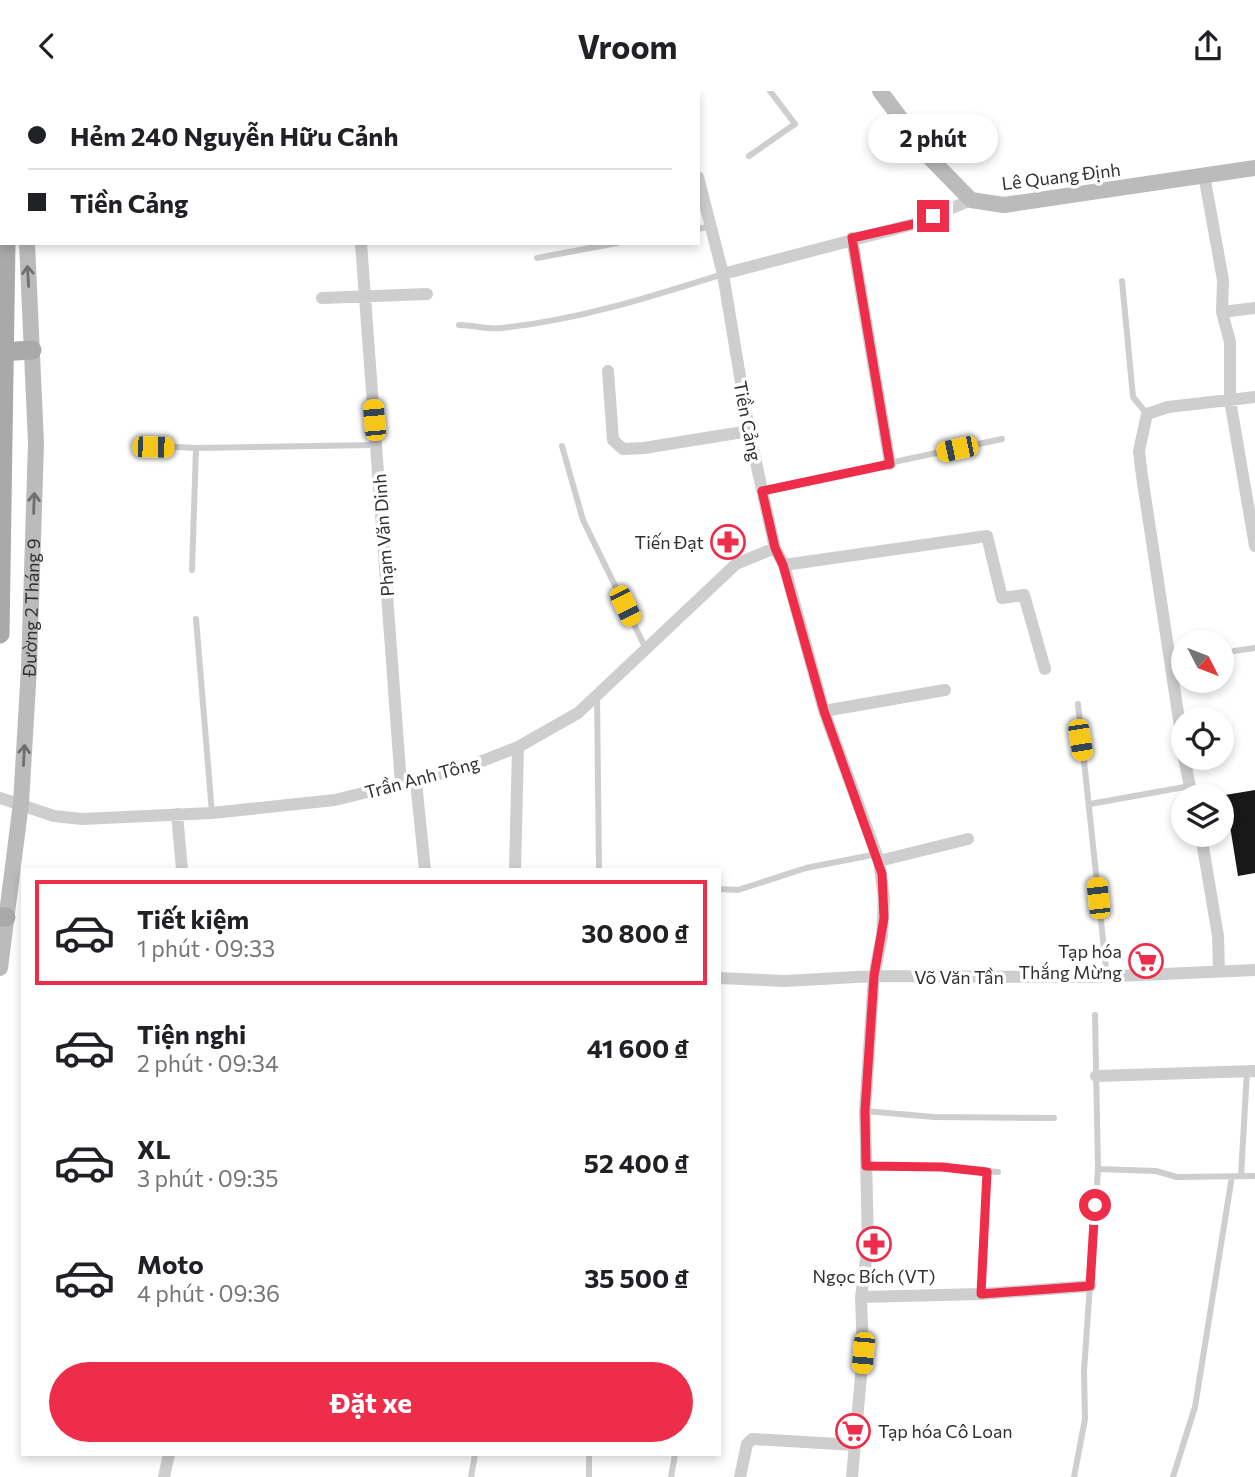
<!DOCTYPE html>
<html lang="vi">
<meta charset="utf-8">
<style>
body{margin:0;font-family:Commissioner,sans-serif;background:#f2f2f2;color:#202124;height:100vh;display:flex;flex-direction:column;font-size:26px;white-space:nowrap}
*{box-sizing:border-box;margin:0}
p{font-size:23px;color:#757577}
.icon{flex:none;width:38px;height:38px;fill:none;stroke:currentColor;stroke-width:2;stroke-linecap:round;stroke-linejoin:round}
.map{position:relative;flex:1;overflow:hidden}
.side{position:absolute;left:21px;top:777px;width:700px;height:588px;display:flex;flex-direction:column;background:#fff;border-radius:0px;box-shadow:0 4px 10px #0003}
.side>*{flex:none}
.banner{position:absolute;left:0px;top:0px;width:700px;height:154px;box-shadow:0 4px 10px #0003;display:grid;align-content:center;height:154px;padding:0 28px;background:#fff}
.needle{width:46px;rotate:132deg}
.controls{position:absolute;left:1171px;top:539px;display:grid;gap:14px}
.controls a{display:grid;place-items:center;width:63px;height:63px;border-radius:50%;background:#fff;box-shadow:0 4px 10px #0003;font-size:35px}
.end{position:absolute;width:32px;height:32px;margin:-16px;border:9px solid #ed2d4a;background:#fff;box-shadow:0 0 0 4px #fff}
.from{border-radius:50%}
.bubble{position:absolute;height:49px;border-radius:24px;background:#fff;box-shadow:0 4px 10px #0003;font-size:23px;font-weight:700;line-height:49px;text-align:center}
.car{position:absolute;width:21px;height:42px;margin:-21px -10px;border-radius:9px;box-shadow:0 0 5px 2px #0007;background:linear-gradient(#f5c518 24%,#345 0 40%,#f5c518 0 76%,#345 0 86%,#f5c518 0)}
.banner b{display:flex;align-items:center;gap:24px;height:66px;font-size:26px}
.banner b+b{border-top:2px solid #e0e0e0}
.banner i{width:18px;height:18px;background:#202124}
ul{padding:12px 0 0;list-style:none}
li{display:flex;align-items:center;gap:21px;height:105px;margin:0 14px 10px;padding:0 14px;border:4px solid transparent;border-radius:0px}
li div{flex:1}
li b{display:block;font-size:26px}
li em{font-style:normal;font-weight:700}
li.on{border-color:#ed2d4a}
li>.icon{width:63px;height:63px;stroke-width:1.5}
.button{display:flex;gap:14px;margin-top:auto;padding:14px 28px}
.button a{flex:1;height:80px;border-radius:42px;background:#ed2d4a;color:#fff;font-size:28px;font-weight:700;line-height:80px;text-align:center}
header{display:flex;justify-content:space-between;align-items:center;height:91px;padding:0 28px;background:#fff;font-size:32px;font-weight:700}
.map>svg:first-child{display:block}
</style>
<header><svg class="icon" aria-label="back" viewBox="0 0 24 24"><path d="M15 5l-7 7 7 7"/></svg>Vroom<svg class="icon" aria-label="share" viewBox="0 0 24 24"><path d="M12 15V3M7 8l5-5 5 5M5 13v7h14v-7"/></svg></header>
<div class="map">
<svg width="1255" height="1386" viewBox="0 0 1255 1386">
<rect width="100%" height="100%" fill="#fff"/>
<path fill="#181818" d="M1255,699V782L1238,785L1225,704Z"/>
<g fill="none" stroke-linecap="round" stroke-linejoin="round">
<path stroke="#cecece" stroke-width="6" d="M749,65L795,33L770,0
M698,138L711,135
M537,167L617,152
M1122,190L1133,306L1147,323
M459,234C474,234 488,239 502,237C578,229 650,206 723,183
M139,354L196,357L375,354
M562,355L583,429L646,558
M762,399L1002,348
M192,479L196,357
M196,528L212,722
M1234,560L1255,557
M597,605L599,779
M1078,613L1107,886
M1090,713L1190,695
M719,798L738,799L806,777L877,763
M865,1020L934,1026L1054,1027
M867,1075L942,1076L998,1081
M1098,1078L1156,1080L1177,1086L1255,1085
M1241,1085L1247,980
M981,1203L987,1081
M471,1386L475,1363
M589,1386V1363
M671,1386L675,1363
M1074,1386L1085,1328L1084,1280L1098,1078L1095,924
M1173,1386L1195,1316L1232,1085"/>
<path stroke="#cecece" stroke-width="12" d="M121,0L122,2
M201,0V2
M354,0V2
M675,0V2
M1204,84L1223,189L1222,221L1230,251V309L1255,455
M698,86L723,183
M852,147L890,373
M361,152L401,693
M322,207L427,203
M1222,221L1255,217
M608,280L613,349L623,358L644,357L749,340
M784,474L987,445L1002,507L1024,504L1045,578
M824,620L945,599
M1183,655L1142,385L1139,360L1147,323L1168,316L1255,306
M1184,667L1192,705
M416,691L425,779
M0,707L54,725L82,728L212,722L335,709L464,677L518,656L578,622L736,473L775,457
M177,723L182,779
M1201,744L1218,845L1219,881
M879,770L968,748
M515,779L518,656
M719,887L785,890L874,885L1095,886L1255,879
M1096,985L1255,980
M861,1206L981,1203L1090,1195
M164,1386L169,1363
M740,1386L747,1353L752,1348L855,1354
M852,1386L863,1262L861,1206L868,1154L865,1020L874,885L882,845L884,807L879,770L824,620L784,474L775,457L749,340L723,183L914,133L971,109"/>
<g stroke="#bbb" stroke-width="16">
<path d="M880,0L931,68L971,109L1004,114L1255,77"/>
<path d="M28,2V0"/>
<path id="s1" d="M0,877L21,712L29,577L36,352L27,152"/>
</g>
<path stroke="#a9a9a9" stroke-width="19" d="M8,2V0
M0,261L32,259
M0,543L6,152
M0,826H6"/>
</g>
<defs><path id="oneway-shaft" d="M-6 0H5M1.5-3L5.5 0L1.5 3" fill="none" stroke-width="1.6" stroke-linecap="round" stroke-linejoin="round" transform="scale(1.75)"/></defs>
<g stroke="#6f6f6f">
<use href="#oneway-shaft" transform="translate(28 185) rotate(-93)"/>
<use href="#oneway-shaft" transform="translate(34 412) rotate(-88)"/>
<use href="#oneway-shaft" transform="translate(24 664) rotate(-87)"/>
</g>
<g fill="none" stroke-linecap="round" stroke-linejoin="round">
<path stroke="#ed2d4a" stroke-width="9" d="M933,125L914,133L852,147L890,373L762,400L775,457L783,474L824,620L882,783L884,827L874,885L865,1020L866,1075L942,1076L987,1081L981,1203L1090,1195L1095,1114"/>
</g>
<defs>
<g id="pharmacy-ring" transform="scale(1.75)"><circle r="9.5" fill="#fff" stroke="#ed2d4a" stroke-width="1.5"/><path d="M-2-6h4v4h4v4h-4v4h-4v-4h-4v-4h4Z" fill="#ed2d4a"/></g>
<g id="supermarket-ring" transform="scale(1.75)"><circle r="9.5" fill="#fff" stroke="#ed2d4a" stroke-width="1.5"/><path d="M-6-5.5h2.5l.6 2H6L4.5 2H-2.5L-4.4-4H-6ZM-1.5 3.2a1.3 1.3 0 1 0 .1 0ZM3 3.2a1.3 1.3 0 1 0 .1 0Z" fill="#ed2d4a"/></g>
</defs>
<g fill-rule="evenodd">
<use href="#pharmacy-ring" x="728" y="451"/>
<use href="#supermarket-ring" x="1146" y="870"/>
<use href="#pharmacy-ring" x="874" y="1153"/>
<use href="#supermarket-ring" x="853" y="1340"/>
</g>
<g text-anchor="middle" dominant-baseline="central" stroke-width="7" stroke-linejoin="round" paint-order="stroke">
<g font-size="18" fill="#313131" stroke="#fff">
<text transform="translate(1061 85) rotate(-7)">Lê Quang Định</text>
<text transform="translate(748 330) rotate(79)">Tiền Cảng</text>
<text transform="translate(383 444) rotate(-94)">Phạm Văn Dinh</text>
<text stroke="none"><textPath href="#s1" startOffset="362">Đường 2 Tháng 9</textPath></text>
<text transform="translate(422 686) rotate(-15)">Trần Anh Tông</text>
<text x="959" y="886">Võ Văn Tần</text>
</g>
<g font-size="18" fill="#313131" stroke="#fff" text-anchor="end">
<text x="704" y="451">Tiến Đạt</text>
<text x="1122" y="860">Tạp hóa<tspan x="1122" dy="21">Thắng Mừng</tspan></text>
<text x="874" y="1185" text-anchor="middle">Ngọc Bích (VT)</text>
<text x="878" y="1340" text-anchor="start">Tạp hóa Cô Loan</text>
</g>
</g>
</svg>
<div class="controls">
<a><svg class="needle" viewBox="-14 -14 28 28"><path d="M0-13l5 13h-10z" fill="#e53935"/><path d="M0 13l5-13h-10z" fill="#757577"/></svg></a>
<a><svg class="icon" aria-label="locate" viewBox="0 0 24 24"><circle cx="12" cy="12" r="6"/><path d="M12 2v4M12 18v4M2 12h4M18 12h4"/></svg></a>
<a><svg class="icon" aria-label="layers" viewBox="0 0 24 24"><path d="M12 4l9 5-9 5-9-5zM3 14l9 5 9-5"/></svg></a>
</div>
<i class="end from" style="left:1095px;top:1114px"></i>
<i class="end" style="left:933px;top:125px"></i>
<div class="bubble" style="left:868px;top:23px;width:130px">2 phút</div>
<i class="car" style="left:374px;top:329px;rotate:355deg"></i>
<i class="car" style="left:153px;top:356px;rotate:91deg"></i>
<i class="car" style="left:957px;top:358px;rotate:258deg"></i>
<i class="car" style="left:625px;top:515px;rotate:154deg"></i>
<i class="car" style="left:1080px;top:649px;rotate:171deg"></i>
<i class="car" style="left:1098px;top:807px;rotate:354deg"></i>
<i class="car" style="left:863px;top:1262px;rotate:185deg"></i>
<div class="banner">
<b><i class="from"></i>Hẻm 240 Nguyễn Hữu Cảnh</b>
<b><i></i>Tiền Cảng</b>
</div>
<section class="side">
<ul>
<li class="on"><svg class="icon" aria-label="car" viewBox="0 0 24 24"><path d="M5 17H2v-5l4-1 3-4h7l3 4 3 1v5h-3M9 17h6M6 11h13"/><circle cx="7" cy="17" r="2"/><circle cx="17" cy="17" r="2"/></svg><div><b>Tiết kiệm</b><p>1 phút · 09:33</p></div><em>30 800 ₫</em></li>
<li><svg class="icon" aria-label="car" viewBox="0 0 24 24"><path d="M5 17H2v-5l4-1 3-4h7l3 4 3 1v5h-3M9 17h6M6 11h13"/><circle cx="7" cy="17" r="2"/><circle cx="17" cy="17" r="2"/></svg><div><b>Tiện nghi</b><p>2 phút · 09:34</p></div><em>41 600 ₫</em></li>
<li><svg class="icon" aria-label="car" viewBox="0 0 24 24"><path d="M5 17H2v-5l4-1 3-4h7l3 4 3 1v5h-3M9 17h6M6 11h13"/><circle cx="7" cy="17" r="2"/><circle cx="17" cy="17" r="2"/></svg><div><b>XL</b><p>3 phút · 09:35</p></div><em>52 400 ₫</em></li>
<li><svg class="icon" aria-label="car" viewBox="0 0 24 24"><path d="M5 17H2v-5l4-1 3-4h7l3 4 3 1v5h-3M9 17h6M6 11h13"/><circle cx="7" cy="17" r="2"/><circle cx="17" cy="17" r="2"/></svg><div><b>Moto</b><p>4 phút · 09:36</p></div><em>35 500 ₫</em></li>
</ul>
<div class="button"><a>Đặt xe</a></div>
</section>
</div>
